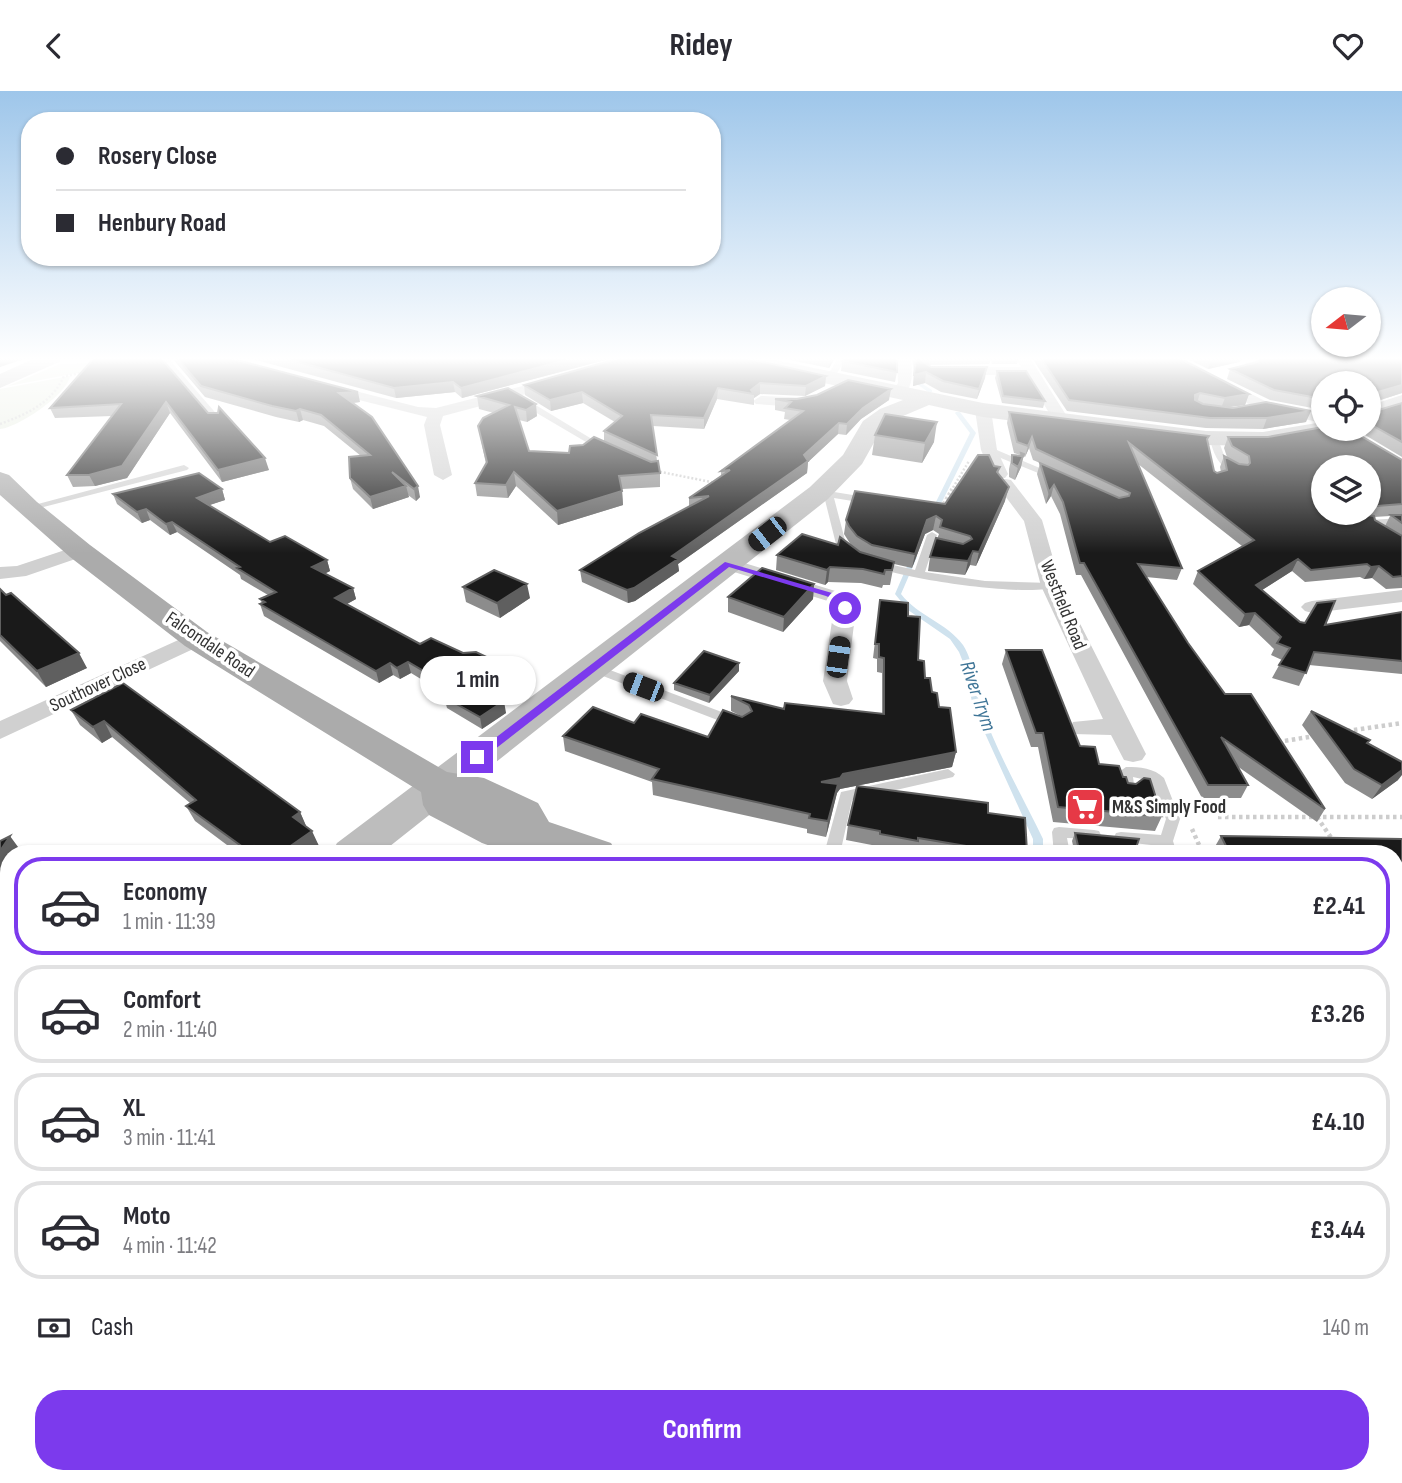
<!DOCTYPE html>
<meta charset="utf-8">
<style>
body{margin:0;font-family:"Sofia Sans Condensed",sans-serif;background:#f7f7f7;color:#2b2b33;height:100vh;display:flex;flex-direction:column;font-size:26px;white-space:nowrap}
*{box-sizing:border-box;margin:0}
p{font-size:23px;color:#7c7c81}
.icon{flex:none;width:38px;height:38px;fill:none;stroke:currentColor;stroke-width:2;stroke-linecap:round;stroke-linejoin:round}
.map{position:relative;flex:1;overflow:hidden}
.panel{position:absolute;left:0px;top:754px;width:1404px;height:639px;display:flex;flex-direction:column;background:#fff;border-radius:28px 28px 0 0;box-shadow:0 2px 5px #0004}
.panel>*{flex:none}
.hud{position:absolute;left:21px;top:21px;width:700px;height:154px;border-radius:28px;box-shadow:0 2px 5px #0004;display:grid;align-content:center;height:154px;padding:0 35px;background:#fff}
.needle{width:46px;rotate:254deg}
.buttons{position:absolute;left:1311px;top:196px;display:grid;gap:14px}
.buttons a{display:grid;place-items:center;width:70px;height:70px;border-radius:50%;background:#fff;box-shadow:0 2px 5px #0004;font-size:35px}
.end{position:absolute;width:32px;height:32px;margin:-16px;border:9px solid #7c3aed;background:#fff;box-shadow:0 0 0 4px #fff}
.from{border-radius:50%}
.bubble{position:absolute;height:49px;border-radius:24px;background:#fff;box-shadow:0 2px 5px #0004;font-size:23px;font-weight:700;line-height:49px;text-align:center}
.car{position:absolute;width:21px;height:42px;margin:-21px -10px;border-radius:9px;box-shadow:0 0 5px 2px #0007;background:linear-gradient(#222 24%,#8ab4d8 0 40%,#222 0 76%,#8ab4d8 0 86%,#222 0)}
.hud b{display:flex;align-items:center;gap:24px;height:66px;font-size:26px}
.hud b+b{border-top:2px solid #e1e1e2}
.hud i{width:18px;height:18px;background:#2b2b33}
ul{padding:12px 0 0;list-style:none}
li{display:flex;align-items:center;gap:21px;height:98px;margin:0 14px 10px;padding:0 21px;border:4px solid #e1e1e2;border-radius:28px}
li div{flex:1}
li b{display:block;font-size:26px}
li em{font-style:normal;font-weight:700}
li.active{border-color:#7c3aed}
li>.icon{width:63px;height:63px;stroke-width:1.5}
.pay{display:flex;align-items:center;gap:18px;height:77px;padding:0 35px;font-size:26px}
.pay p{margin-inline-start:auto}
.action{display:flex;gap:14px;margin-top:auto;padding:14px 35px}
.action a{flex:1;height:80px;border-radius:28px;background:#7c3aed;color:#fff;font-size:28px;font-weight:700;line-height:80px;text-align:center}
header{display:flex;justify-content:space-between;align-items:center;height:91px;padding:0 35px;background:#fff;font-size:32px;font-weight:700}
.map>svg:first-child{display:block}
</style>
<header><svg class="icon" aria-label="back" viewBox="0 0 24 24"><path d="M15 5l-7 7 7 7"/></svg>Ridey<svg class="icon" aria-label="heart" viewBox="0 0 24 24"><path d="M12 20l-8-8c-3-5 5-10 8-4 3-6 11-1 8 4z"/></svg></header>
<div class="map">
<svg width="1402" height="1392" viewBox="0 0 1402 1392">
<rect width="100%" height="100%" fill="#fff"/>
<path fill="#e6ecdf" d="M142,270L8,295L60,273Z
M70,285C67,304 17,337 0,338V298Z
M1151,1384H1375L1380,1392H1156Z"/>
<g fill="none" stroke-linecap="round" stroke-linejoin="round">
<path fill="#cfe2ee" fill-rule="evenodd" d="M911,267H915L921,292L932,299V301H928L917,293Z
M956,321H960L976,342L937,421L934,423L931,421L970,342L955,322Z
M914,464L917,466L901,503C918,525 947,532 963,554C975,573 974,596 981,616C997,662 1022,704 1043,748V763H1033V748L973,616L965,576L959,561L950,548L908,519L895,503L911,466Z
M1094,1384H1111L1115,1392H1098Z"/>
<path stroke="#cdcdcd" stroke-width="2.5" stroke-dasharray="2 2" stroke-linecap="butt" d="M66,285L85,281
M0,333C27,323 52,312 64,285
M656,380L716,392
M951,400L969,370"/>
<path stroke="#cdcdcd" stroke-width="3.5" stroke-dasharray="2.5 2.5" stroke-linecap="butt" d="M941,417L952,398"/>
<path stroke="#cdcdcd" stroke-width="4.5" stroke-dasharray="3.5 3.5" stroke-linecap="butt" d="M1347,640L1402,632
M1278,651L1315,645
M1218,726H1402
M1317,726L1334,751
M1192,738L1203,763"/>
<path stroke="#cdcdcd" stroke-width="5" stroke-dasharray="4.5 4.5" stroke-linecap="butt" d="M1395,840L1402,851
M1395,997L1402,996"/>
<path stroke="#cdcdcd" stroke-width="7" stroke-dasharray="5 5" stroke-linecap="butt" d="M1076,1384L1080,1392"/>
<path fill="#d0d0d0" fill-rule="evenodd" d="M160,267H168L220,327V331H214Z
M838,267H846L833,289H827L826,287Z
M1272,267H1300L1249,274L1245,272Z
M518,307H524L610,359L603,361L518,311Z
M1214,345L1218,348L1225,367L1242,378V382C1222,382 1214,366 1210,348Z
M986,357H992L1061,386L1053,388L986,361Z
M184,374L189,377L187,379L28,420L23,417Z
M822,399L871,407L876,410L871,413L834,407L846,453L853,462L852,464H844L836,453L824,405L817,402Z
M1354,422H1364L1370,429L1402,427V433L1367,435L1363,434Z
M932,441L937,444L925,481L985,490L1051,492L1056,495C1037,508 890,487 871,473L876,470L915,479L927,444Z
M594,573L743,629L745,632L738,636L733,635L590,580L588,577Z
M1126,676C1140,676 1154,677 1164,687L1180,728L1173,750L1177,763H1134L1136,758L1155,757L1161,760L1160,755L1116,750L1114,746L1116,742L1121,741L1161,744L1166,728L1151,690L1133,686L1135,701L1128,706L1123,704L1119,681Z
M948,678L955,683L953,686L852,709L840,763H824L841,701Z
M1059,736L1094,739L1099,740L1101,744L1099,748L1067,747L1070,763H1054L1052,741L1054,737Z"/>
<path fill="#d0d0d0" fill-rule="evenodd" d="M897,267H911C912,283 915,299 898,305L891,301L898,292Z
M1016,267H1030L1068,327L1066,330H1054L1026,284H952L945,280L952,276H1021Z
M1162,267H1180L1269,312L1323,322V332L1260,319Z
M558,286L563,287L565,290L563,293L443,325L440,334L452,384L443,389L434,384L424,334L427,326L319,299L317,296L324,292L418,316L436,317Z
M761,305L811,307L819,312L811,317L756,313L753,310Z
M983,314L991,319L997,359L1008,383L1005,387H993L981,359L975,319Z
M1005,388L1011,389L1042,429L1061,495L1146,663L1142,669L1133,671L1124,669L1111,644L1073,643L1070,637L1073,631L1103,628L1041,495L1024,430L996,393Z
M80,454L90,460L87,464L26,485L0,488V476L17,475Z
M728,467L845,503L856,517L847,590L853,608L849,613L841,615L833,613L823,590L834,517L831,511L721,477L718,473L721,469Z
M1402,499V511L1312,522L1305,520L1301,516L1305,512L1312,510Z
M196,541L204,543L207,548L204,553L0,648V630Z
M1395,1060L1402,1063V1105L1395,1102Z
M738,1384H784L786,1392H740Z"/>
<path fill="#bdbdbd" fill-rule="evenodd" d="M35,267H62L59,271L0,297V283Z
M725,267H766L983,312L1206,340L1263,341L1323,331V338H1337L1333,343L1325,345L1263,355L1206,354L983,326L929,314L896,328L881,339L862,373L828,408L380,763H331L337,752L810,396L843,364L863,330L880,318L903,309L735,273L728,271Z
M1402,304V319L1368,330V315Z
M9,1010V1064L0,1067V1013Z"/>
<path fill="#ababab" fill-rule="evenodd" d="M0,381L9,384L37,411L90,454L207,541L447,681L484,687L538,712L549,731L611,752L617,763H552L532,756L496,757L482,752L429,724L423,714L421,701L185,555L70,466L0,404Z
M1395,887L1402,889V932L1395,930Z"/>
</g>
<path fill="#8c8c8c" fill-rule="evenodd" d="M94,267L208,322L269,379L222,391L170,322L127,387L95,395L73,396L67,384L112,325L55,327L50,317Z
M172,267H229L360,311L353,312L420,406L416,410L408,404L409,406L373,418L353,398L350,387L361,365L324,335L303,329L299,331L276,326L205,306Z
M248,267H613L462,307L455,301L396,307Z
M780,267H835L829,277Z
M912,267H1018L1017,273H992L991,269L989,273L928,274L931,276L985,287L977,308L941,301L925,292L913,295L914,279Z
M1032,267H1179L1249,303L1245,314L1229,316L1306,331L1263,338L1206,337L1067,320Z
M1186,267H1243L1239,271L1208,278Z
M1260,267H1402V302L1371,312L1372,321L1402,312V366L1355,338H1368V292H1323V319L1270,309L1227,288L1230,278L1257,271Z
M842,270L897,281L895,291L841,280Z
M997,280L1045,310L1043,317L1002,312L995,287Z
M826,285L825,295L805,305L760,303L754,307V314L717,308L704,338L653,335L657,370L660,382V396L622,398L623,414L558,434L516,395L508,407L477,405L475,392L486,373L478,335L494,322L479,318L477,305L508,297L537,325L527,331L519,329L529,360L569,362L583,354L604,351V340L615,331L583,312L551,320L525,304L524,294Z
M775,308L889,309L861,328L846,344L838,343L808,371L807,382L678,473L679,480L635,510L628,512L582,491L580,479L689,416V407L721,385V380L790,329L784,328L785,321L775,319Z
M1009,321L1209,345L1207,350L1214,380L1217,382L1221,381L1220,376L1224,365L1227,366L1224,357L1228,346H1268L1402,369V497L1386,498L1372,487L1364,488L1360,486L1305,491L1292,480L1262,499L1300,531L1325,534L1402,521V583L1309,574L1299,595L1272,587L1282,569L1271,564L1274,558L1249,534L1239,536L1193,493L1198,480L1242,455L1138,373L1182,477L1177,489L1146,486L1188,552L1225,603L1325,718L1317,731L1237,675L1248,694L1241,707H1202L1081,484H1076L1060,423L1051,405L1046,413L1037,383L1040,372L1033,369L1029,357L1025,366L1023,365L1021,376L1015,389L1009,386V378L1012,364H1020L1014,362L1007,332ZM1323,376H1368V422H1366L1369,424H1367ZM1390,425L1385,435L1375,429L1374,426Z
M875,344L934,351L922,372L872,364Z
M994,375L1000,376L998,383L1005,410L976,475L970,474L965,484L928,480L930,466L939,443L933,439L925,443L912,477L894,473L890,494H883L882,497L861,492L828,491L825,494L776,479L777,464L838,454H851L844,443L846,429L945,413Z
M222,398L225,409L209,414L270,451L327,469L330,480L324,483L353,497L356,508L347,513L420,553L518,591L497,606L506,622L482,638L447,617L444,606L447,604L411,582L400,588L393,584L379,592L372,588L264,525L260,513L262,512L260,508L268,504L241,488L240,484L177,441L170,444L150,429L142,432L117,413L113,403Z
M814,493L813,508L783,541L728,521V506Z
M463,496L530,507L500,527L466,511Z
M0,498L87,577L46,596L0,550Z
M880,509L908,525L918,569L939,616L956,661L952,676L840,698L837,702L826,746L807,742V738L653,704L652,691L565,660L563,645L634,632L708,646L741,625L731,620V605L784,618L882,622V582L877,581V568L873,567Z
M1006,559L1080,655L1099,673L1123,686L1162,725L1155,740L1053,731L1038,656H1031L1002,573Z
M739,580L709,612L674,599V592Z
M123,592L300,721L306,735L319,755L308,763H239L195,730L186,715L190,712L112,646L102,652L80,634L71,619Z
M1311,620L1370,649L1368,652L1398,689L1372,708L1345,692L1302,634Z
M988,722L1027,761V763H901L877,758V755L846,749L848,734Z
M1075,742L1136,757L1148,763H1075L1072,750Z
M1221,745L1402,748V788H1395V763H1214L1213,759Z
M1395,1133L1402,1139V1224L1395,1217Z
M545,1384H616L611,1392H552Z
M850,1384H951L953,1392H852Z"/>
<path fill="#5f5f5f" d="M0,267H27L0,276Z
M574,267H613L462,307L461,297Z
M830,267H835L829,277Z
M924,267H930L929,273L920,279L921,269Z
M1215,267H1243L1239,271L1208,278L1212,268Z
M987,276L985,287L977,308L979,298Z
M926,281L925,292L913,295L914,284Z
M826,285L825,295L805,305L806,295Z
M453,291L455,301L396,307L394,297Z
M760,292V303L754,307V303L751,299Z
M1402,294V302L1368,313L1371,303Z
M718,297L717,308L704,338V327Z
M891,298L889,309L861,328L846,344L847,333L863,317Z
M358,301L360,311L342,313L339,302Z
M582,301L583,312L551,320L550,309Z
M1200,302L1197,312L1191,315L1195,304Z
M1249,303L1245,314L1221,317L1225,307Z
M166,311L170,322L127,387L95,395L89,384Z
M536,313L537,325L527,331L526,319Z
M300,318L303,329L299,331L296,320Z
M1311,320L1306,331L1263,338L1267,327Z
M937,331L934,351L922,372L925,352Z
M839,332L838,343L808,371L807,382L678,473L679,480L635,510L628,512L627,499L804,364Z
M1032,346L1029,357L1025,366L1028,355Z
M1024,363L1021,376L1015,389L1018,376Z
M265,367L269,379L222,391L218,379Z
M514,381L516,395L508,407L506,394Z
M1054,394L1051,405L1046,413L1049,401Z
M406,395L409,406L373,418L370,406Z
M418,395L420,406L416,410L414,398Z
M1009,396L1005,410L976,475L979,461Z
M222,398L225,409L201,417L197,407Z
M622,400L623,414L558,434L557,420Z
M146,418L150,429L142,432L137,421Z
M936,425L933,439L925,443L912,477L915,463L927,429Z
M172,431L177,441L170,444L166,433Z
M973,460L970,474L965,484L968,470Z
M1298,468L1292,480L1251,506L1256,494Z
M327,469L330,480L316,487L312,476Z
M1379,475L1372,487L1364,488L1371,476Z
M830,476L828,491L825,494L827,479Z
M527,493L530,507L500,527L497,512Z
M814,493L813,508L783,541L784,526Z
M353,497L356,508L338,518L335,507Z
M1255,522L1249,534L1239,536L1245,523Z
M79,562L87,577L46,596L37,580Z
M408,571L411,582L400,588L397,577Z
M390,572L393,584L379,592L376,580Z
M739,572V580L709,612L710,604Z
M516,580L518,591L489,612L486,600Z
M504,610L506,622L482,638L480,626Z
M104,630L112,646L102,652L93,636Z
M956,661L952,676L840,698L837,702L826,746L828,730L821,691L843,683Z
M1402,679V684L1398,689L1372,708L1382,694Z
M300,721L307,737L293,726Z
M312,740L319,755L308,763H279Z
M10,745L21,760L19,763H9V780L0,794V760Z
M254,755L258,763H249L247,759Z
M9,1171V1197L0,1188V1179Z
M9,1230V1240L2,1236Z
M528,1384H532L533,1392H529Z
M608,1384H616L611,1392H603Z"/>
<path fill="#1a1a1a" stroke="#5f5f5f" stroke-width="2" d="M94,267H161L208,322H218L219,316L265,367L218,379L166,311L122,375L89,384H67L121,313L50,317Z
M177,267H229L358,301L339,302L372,326L418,395L414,398L392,381L406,395L370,406L350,387L349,366L370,364L321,324L300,318L296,320L272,315L201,295Z
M283,267H574L461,297L453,291L394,297Z
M620,267H745L826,285L806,295L760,292L751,299L754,303L718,297L704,327L651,324L657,364L604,340L622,325L582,301L550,309L524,294Z
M844,267H897V281L842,270Z
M916,267H924L921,269L931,276H987L979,298L943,290L926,281L914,284Z
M1041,267H1179L1249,303L1225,307L1200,302L1195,304V309L1203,313L1233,317L1266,311L1311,320L1267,327H1210L1069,309Z
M1260,267H1402V294L1371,303L1372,321L1402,312V351L1368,332V292H1323V308L1274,299L1230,278L1257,271Z
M997,280H1026L1045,310L1003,305Z
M848,289L891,298L863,317L847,333L839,332L804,364L808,370L672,465L678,468L634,497L627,499L580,479L639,442L709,405L689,407L730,379L721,380L803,320L785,317L791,311L775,308H797L817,304Z
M508,297L536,313L526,319L515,316L529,360L569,362L570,355L583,354L594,346L651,371L658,370L660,382L619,385L622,400L557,420L514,381L506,394L475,392L487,371L478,335L483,327L509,314L477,305Z
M1009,321L1209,345L1207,348L1214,380L1217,382L1227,379L1224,365L1239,373L1248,374L1250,372L1249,365L1232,355L1228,346H1268L1323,336V338H1349L1402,369V413L1377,415L1370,408H1368V376H1323V422H1366L1367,424L1374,425L1375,429L1402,445V485L1393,486L1379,475L1371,476L1367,473L1311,479L1298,468L1256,494L1300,531L1305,532L1317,512L1335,510L1325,534L1402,521V570L1314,561L1306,582L1279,574L1290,557L1277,552L1281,546L1255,522L1245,523L1198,480L1254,449L1129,352L1182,477L1138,473L1188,552L1225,603H1251L1325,718L1221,646L1248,694H1208L1084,472H1080L1063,411L1054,394L1049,401L1040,372L1119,407L1129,405L1130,402L1036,358L1032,346L1028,355L1017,351Z
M885,323L937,331L925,352L875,344Z
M1021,362L1024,363L1018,376L1012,372V364L1022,365Z
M978,364H989L994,375L1000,376L997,381L1009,396L979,461L973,460L968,470L930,466L936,447L963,453L972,448L970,445L940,436L942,429L936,425L927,429L915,463L872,454L857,445L849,435L846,429L855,400L945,413Z
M199,382L222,398L197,407L270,451L285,445L327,469L312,476L353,497L335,507L420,553L431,547L463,562L476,561L516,580L486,600L504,610L480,626L444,606L456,599L408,571L397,577L390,572L376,580L369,576L260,513L265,511L260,508L276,501L237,477L240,476L172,431L166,433L146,418L137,421L113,403Z
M1391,424H1402V432Z
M802,443L838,454L840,446L860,461L894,471L892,479H885L884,483L863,478L830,476L827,479L777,464Z
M762,477L814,493L784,526L728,506Z
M494,479L527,493L497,512L463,496Z
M0,498L6,504L11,502L79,562L37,580L0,544Z
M880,509L908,512V525L920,526L918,569L924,570L925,587H930L932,601L937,602L939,616L950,617L956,661L843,683L840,687L821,691L838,693L828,730L809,727L810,723L652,688L659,678L563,645L593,616L634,632L641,623L708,646L723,619L742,626L752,620L749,614L731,605L784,618L785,612L884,623V567L879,566V553H875Z
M1006,559H1042L1080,655L1095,656L1099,673L1119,675L1123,686H1126L1128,692L1136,693L1144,687L1150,688L1162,725L1058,716L1043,642H1036Z
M704,560L739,572L710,604L674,592Z
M123,592L300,721L293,726L312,740L279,763H265L254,755L247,759L186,715L196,709L104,630L93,636L71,619Z
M1311,620L1370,649L1367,652L1402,671V679L1382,694L1354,678Z
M857,695L988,712V722L1025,727L1027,761L1008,759V762L918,747V750L880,743V740L848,734Z
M1075,742L1139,748L1136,757L1146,758L1148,763H1080Z
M10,745L0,760V750Z
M1221,745L1402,748V773H1395V763H1230Z
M9,1101V1171L0,1179V1108Z
M1395,1133L1402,1139V1195L1395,1188Z
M0,1188L9,1197V1230L2,1236L0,1234Z
M206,1384H528L529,1392H201L202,1385Z
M549,1384H608L603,1392H556Z
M856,1384H951L953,1392H858Z"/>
<linearGradient id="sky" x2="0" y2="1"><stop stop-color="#9ec6ea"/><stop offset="0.58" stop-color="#fff"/><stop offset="1" stop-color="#fff" stop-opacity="0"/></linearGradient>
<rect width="1402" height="462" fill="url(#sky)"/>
<path fill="#7c3aed" d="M725,471L832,502L841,506L849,517L842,519L835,509L826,505L729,476L481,669H473V664Z"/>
<defs>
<g id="supermarket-square" transform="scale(2.0125)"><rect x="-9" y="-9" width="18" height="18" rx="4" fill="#e63946" stroke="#fff"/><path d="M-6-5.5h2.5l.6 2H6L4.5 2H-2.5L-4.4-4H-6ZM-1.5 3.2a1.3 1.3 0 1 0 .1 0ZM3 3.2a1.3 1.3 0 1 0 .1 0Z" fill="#fff"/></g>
</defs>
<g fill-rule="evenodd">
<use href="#supermarket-square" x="1085" y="716"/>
</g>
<g text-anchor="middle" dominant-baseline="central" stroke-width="7" stroke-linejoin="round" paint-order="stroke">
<g font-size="19" fill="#333" stroke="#fff">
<text transform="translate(1063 514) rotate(68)">Westfield Road</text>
<text transform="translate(210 554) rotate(34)">Falcondale Road</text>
<text transform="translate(98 594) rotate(-25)">Southover Close</text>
</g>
<g font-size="19" font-weight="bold" fill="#333" stroke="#fff" text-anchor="start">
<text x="1112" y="716">M&amp;S Simply Food</text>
</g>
<g font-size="21" font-style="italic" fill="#3f7597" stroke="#fff">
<text transform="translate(978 605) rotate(71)">River Trym</text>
</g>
</g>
</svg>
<div class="buttons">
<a><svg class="needle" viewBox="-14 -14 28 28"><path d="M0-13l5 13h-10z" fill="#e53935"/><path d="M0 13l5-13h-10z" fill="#7c7c81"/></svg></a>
<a><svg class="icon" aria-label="locate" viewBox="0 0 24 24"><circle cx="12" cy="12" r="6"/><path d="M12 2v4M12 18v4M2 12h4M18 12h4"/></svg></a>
<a><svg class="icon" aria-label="layers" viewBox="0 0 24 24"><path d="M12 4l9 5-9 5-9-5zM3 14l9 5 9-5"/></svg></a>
</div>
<i class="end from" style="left:845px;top:517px"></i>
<i class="end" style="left:477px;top:666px"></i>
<div class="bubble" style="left:420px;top:565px;width:116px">1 min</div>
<i class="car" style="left:767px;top:443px;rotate:232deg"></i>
<i class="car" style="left:838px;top:566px;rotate:8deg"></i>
<i class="car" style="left:643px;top:596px;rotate:291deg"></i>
<div class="hud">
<b><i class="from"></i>Rosery Close</b>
<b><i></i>Henbury Road</b>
</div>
<section class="panel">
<ul>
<li class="active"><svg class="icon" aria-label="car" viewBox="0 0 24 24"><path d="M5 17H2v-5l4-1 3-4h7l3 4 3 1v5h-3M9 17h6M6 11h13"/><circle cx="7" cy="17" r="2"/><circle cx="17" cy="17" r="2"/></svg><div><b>Economy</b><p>1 min · 11:39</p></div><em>£2.41</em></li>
<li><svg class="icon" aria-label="car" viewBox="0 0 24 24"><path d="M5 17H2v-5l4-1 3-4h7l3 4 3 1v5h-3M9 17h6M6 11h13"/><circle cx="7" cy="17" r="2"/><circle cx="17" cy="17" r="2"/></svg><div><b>Comfort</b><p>2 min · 11:40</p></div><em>£3.26</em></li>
<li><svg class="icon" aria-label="car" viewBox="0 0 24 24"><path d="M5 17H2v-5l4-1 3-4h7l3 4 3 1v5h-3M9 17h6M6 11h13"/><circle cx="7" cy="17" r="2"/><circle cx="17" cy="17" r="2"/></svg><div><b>XL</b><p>3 min · 11:41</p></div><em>£4.10</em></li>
<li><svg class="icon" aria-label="car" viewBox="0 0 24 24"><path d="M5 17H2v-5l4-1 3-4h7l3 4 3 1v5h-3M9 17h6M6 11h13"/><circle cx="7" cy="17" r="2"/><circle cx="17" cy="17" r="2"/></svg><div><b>Moto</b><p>4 min · 11:42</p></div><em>£3.44</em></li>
</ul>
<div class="pay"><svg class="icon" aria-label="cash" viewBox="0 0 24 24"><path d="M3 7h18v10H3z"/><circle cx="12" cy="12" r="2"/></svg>Cash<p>140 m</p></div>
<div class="action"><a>Confirm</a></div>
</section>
</div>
